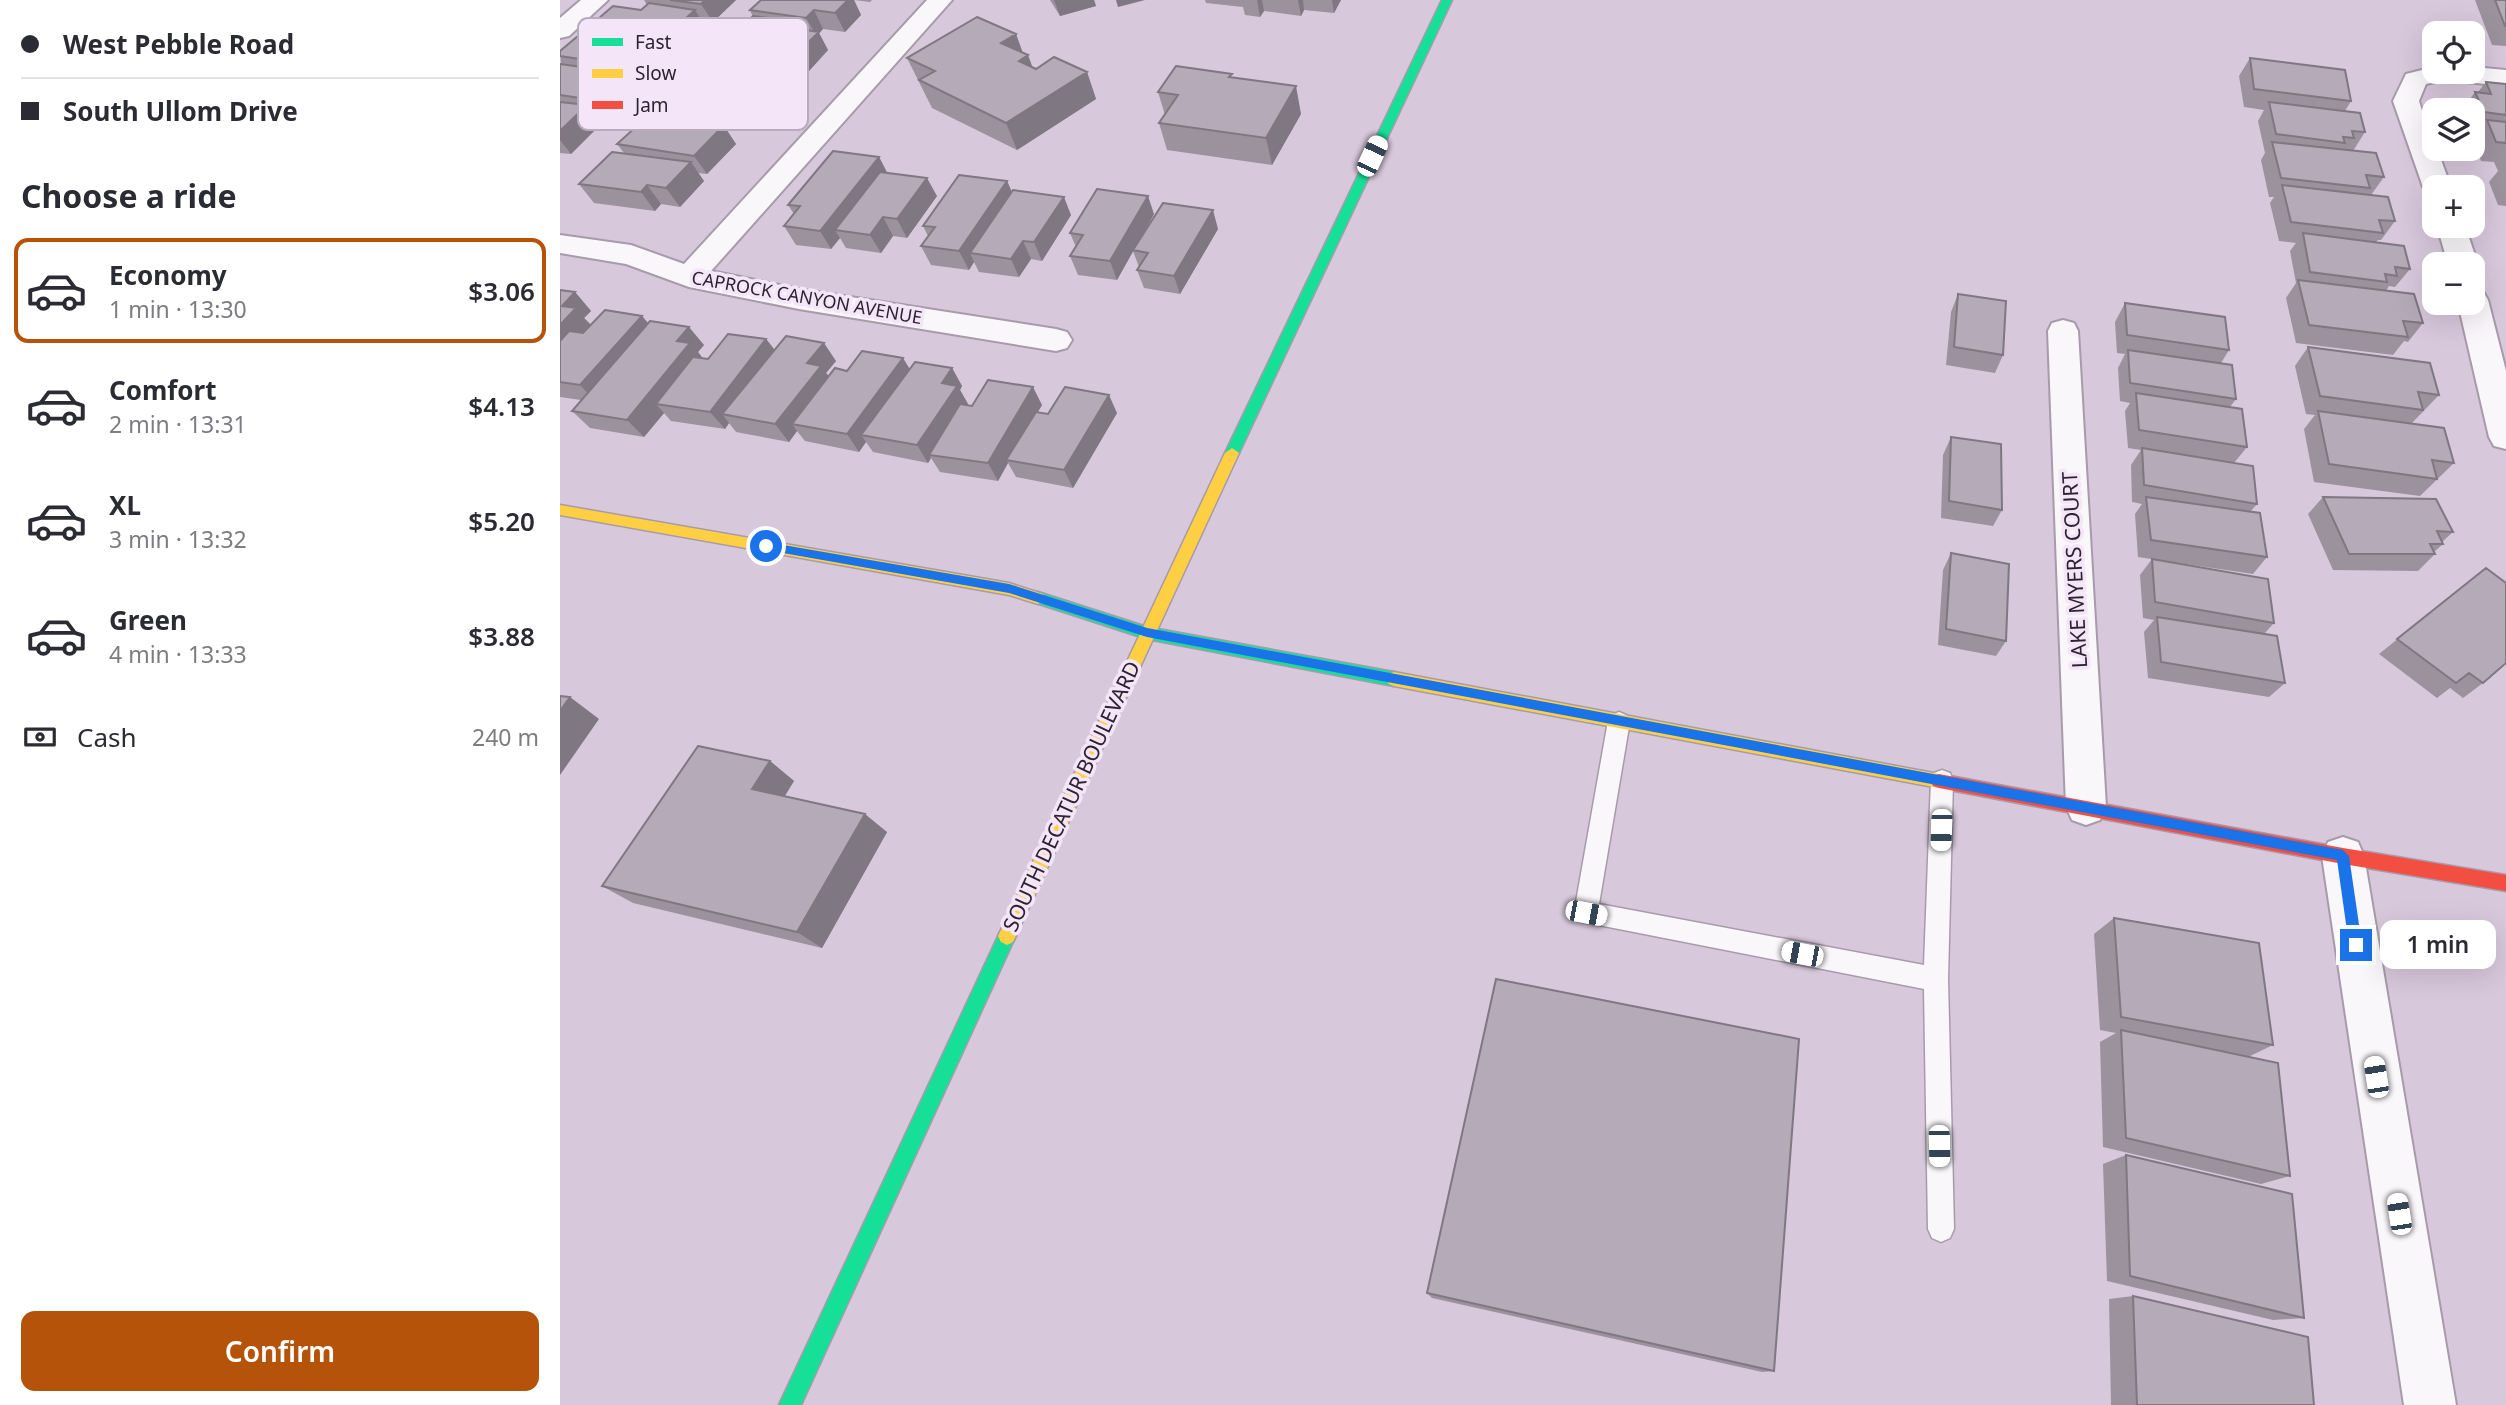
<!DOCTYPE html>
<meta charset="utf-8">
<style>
body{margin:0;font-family:"Noto Sans",sans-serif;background:#f2f2f3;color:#2b2b33;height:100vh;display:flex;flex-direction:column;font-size:26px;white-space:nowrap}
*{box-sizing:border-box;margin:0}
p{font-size:23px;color:#7c7c81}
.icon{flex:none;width:38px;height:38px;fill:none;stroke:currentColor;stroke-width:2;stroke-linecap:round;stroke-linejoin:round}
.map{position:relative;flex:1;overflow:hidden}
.side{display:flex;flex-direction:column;background:#fff;width:560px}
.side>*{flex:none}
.hud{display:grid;align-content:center;height:154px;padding:0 21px;background:#fff}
.buttons{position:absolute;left:1862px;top:21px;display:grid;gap:14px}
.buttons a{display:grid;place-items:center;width:63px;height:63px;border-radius:14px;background:#fff;box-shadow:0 7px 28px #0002;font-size:35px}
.end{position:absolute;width:32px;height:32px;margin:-16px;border:9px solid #1a73e8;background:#fff;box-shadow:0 0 0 4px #fff}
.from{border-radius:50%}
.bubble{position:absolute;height:49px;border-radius:14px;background:#fff;box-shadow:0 7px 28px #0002;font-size:23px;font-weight:600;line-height:49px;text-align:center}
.car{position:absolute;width:21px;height:42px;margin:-21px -10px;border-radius:9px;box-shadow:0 0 5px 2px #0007;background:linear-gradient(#fff 24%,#345 0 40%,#fff 0 76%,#345 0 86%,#fff 0)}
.hud b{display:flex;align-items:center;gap:24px;height:66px;font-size:26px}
.hud b+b{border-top:2px solid #e1e1e2}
.hud i{width:18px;height:18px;background:#2b2b33}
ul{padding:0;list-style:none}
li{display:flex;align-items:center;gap:21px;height:105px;margin:0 14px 10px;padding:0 7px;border:4px solid transparent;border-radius:14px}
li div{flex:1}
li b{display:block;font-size:26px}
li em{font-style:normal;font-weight:600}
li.on{border-color:#b45309}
li>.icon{width:63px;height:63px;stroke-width:1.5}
h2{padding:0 21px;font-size:32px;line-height:84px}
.pay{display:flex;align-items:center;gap:18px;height:77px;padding:0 21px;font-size:26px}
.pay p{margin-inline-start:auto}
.cta{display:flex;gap:14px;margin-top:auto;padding:14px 21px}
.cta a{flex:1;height:80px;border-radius:14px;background:#b45309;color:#fff;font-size:28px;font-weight:600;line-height:80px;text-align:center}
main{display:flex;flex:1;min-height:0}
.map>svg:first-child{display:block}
</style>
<main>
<section class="side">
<div class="hud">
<b><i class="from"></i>West Pebble Road</b>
<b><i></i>South Ullom Drive</b>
</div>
<h2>Choose a ride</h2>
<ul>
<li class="on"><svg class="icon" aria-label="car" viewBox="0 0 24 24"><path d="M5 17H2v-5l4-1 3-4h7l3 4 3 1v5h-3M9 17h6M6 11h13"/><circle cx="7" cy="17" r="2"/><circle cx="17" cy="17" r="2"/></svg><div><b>Economy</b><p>1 min · 13:30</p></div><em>$3.06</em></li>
<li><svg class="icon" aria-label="car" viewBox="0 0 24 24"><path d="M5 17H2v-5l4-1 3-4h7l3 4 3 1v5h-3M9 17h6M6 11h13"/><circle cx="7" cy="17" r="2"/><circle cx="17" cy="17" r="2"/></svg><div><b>Comfort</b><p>2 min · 13:31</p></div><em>$4.13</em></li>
<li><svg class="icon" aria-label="car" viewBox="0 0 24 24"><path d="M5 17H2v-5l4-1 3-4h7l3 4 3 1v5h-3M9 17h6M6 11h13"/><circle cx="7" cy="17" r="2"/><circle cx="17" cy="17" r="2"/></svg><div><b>XL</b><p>3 min · 13:32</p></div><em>$5.20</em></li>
<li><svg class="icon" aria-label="car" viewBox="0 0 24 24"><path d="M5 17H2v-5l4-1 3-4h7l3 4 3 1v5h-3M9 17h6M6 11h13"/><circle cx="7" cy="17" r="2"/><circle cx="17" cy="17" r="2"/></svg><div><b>Green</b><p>4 min · 13:33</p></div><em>$3.88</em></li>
</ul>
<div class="pay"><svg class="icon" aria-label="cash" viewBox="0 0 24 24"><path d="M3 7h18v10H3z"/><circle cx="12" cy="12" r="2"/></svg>Cash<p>240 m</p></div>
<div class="cta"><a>Confirm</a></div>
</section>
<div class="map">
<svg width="1946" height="1405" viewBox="0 0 1946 1405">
<rect width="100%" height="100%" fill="#d7c8db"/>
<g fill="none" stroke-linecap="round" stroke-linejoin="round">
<g stroke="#a79baa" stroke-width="3">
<path id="lane" d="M1059,712L1066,715L1070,721L1039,904L1364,965L1371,780L1374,773L1382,770L1390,773L1393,780L1388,979L1394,1229L1390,1238L1381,1242L1372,1238L1368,1229L1364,989L1018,921L1014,913L1048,721L1052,715Z"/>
</g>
<g stroke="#a79baa" stroke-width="4">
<path id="street" d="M21,0H48L9,36L0,38V18Z
M367,0H392L151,271L239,289L496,329L507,332L512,340L507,348L496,351L239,309L129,287L66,264L0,253V235L71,245L124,264Z
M1874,67V72H1913V67L1946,70V86L1886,80L1866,84L1859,101L1874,149H1877L1891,187H1874V195L1867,193L1863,187L1833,101L1846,74Z
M1877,226H1905L1918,264L1913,271V264H1888Z
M1913,290L1924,293L1928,300L1946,371V449L1934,446L1929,437L1898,303H1913Z
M1503,320L1514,323L1518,331L1546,807L1540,820L1526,825L1512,820L1506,807L1488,331L1492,323Z
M1783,837L1798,842L1804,856L1896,1405H1844L1762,856L1768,842Z"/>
</g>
<g stroke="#a79baa" stroke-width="3">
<path id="fast" d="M882,0H892L679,453L672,458L667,457L665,453Z
M478,592L587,627L834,672L839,674L842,679L839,684L834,686L587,639L473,602L471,598L473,594Z
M447,927L453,930L456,936L453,942L241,1405H219L441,930Z"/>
</g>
<g stroke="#a79baa" stroke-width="3">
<path id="slow" d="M672,448L679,453L453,942L447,945L441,942L438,936L441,930L665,453Z
M0,505L449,583L483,594L485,598L478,604L449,595L0,515Z
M834,672L1379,774L1385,776L1387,781L1385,786L1379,788L834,686L829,684L826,679L829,674Z"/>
</g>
<g stroke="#a79baa" stroke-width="3">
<path id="jam" d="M1379,774L1783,848L1946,875V891L1783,864L1379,788L1373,786L1371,781L1373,776Z"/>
</g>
<use href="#lane" fill="#f9f7fa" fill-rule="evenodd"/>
<use href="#street" fill="#f9f7fa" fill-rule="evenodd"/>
<use href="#fast" fill="#16e098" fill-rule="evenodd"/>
<use href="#slow" fill="#ffcf43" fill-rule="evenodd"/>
<use href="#jam" fill="#f24e42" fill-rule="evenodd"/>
</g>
<path fill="#9c929e" d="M84,0H176L153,22L143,21L147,28L119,54L102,51L107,58L78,84L65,82L71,91L41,118L36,117L41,124L11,154L0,153V64H1L0,51L37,32L32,24L81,10L87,5Z
M201,0H312L310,2L294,0L301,15L285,32L263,29L259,33L268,50L249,71L227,68L236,84L216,104L207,103L211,110L192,130L169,127L166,129L176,144L147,174L138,173L144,181L120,207L101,204L95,211L34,203L19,184L64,153L57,144L95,115L89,108L130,82L124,73L170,49L166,42L193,17L190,10Z
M490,0H534L536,6L500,16Z
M645,0H781L774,13L744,10L741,16L704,11L700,17L685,15L683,7L646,3Z
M1915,0H1946V46L1932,45Z
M456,34L463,53L472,67L476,69L527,72L536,99L457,150L372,108L347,58Z
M1690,58L1791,101L1785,111L1805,132L1793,151L1824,177L1811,195L1835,221L1821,240H1818L1816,242L1850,269L1835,287L1829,286L1826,291L1863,323L1848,342L1844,341L1833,355L1736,343L1726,298L1736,283L1730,251L1736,243L1719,241L1710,203L1714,197H1709L1701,160L1705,153L1698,121L1704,110L1684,107L1679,76Z
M673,78L741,114L712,165L607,150L599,123L605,115L598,92Z
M1926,82L1946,84V206L1938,205L1929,182L1938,171L1934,162L1921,161L1913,139L1918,132H1913V110H1902L1915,92H1918Z
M319,157L327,173L377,196L347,238L333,236L321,253L286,248L280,238L271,249L236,245L224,226L234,214L228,205Z
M447,181L452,192L511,215L482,261L471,259L459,277L419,272L414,262L409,270L371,265L361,246L368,236L363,226Z
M594,214L582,236L658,229L620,294L584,288L577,270L579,267L573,251L557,280L518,275L510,256L516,247L510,233Z
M0,290L15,292L31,311L24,318L31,325L82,316L88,323L144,345L138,352L142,358L148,359L206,339L215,350L276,361L266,373L269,376L287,371L392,368L402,386L400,390L408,404L407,405H482L477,412L488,414L557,413L513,488L456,477L448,463L438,481L380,472L371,458L368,463L313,452L306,442L299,452L245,441L237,431L229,442L176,432L169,423L165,429L111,421L104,413L84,437L30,428L12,411L21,400L0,397Z
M1398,294L1443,355L1435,373L1386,365L1391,312Z
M1565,303L1669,350L1661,363L1676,399L1670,407L1687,447L1674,463L1697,504L1690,512L1707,557L1693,574L1578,557L1575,514L1582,504L1572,502L1571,465L1581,450L1568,448L1565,411L1570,403L1560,401L1558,368L1565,354L1557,353L1555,322Z
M1748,347L1879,395L1851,424L1894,463L1860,496L1754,482L1744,429L1755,415L1746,414L1735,366Z
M1391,437L1442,510L1433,526L1381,518L1383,455Z
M1763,497L1893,532L1882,542L1883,544L1874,552L1875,554L1858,571L1773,570L1748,514Z
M1391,553L1446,641L1436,656L1378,645L1383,570Z
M1592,559L1714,623L1704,634L1725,683L1709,697L1588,678L1584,632L1594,620L1583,618L1580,575Z
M1926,568L1923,683L1903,698L1890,688L1877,698L1819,654Z
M210,761L234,781L224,796L327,832L262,948L73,903L42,886Z
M1554,918L1713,1045L1688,1057L1730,1176L1701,1184L1543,1147L1540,1042L1556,1033L1540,1030L1534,934Z
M1566,1155L1744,1318L1713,1320L1547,1281L1543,1164Z
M867,1293L1214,1371L1202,1372L872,1298Z
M1573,1296L1754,1405H1551L1549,1299Z"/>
<path fill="#7f7781" d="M145,0H176L153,22L141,4Z
M283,0H294L301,15L285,32L275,13Z
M494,0H534L536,6L500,16Z
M556,0H585L558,7Z
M697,0H702L704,11L700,17Z
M738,0H743L744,10L741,16Z
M772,0H781L774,13Z
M135,10L147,28L119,54L107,35Z
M254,10L263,29L259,33L268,50L249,71L238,52L256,35L246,18Z
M237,22L248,41L232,28Z
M456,34L464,57L468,55L478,82L441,43Z
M94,40L107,58L78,84L65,66Z
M208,54L218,72L225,65L236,84L216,104L205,85L201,61Z
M58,72L71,91L41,118L27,99Z
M527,72L536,99L457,150L446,123Z
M736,86L741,114L712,165L706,138Z
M200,91L211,110L192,130L181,111Z
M27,105L41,124L11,154L0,140V131Z
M157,108L169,127L166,129L176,144L147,174L134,156L159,130L149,116Z
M319,157L329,176L275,230L280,238L271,249L260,231Z
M131,162L144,181L120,207L106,188Z
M367,178L377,196L347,238L337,219Z
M447,181L455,200L410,253L414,262L409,270L399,251Z
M87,185L101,204L95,211L81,192Z
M588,196L594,214L557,280L550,261Z
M504,197L511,215L482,261L474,242Z
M653,210L658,229L620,294L614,276Z
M323,217L333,236L321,253L310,235Z
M463,241L471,259L459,277L451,259Z
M15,292L31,311L24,318L32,326L0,361V325L2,306Z
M82,316L97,334L37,403L20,385Z
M129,327L144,345L138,352L145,361L96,404L104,413L84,437L67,420L117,341Z
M206,339L220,357L162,414L169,423L165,429L150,412Z
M264,343L276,361L266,373L274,383L232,424L237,431L229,442L215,424L247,363Z
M343,358L354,376L301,435L306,442L299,452L287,434Z
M392,368L402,386L400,390L408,404L373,455H369L371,458L368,463L357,445L382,383Z
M473,387L482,405L450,460H446L448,463L438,481L428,463Z
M549,395L557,413L513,488L504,470Z
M10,697L39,719L0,775V711Z
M210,761L234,781L217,809L192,789Z
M305,814L327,832L262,948L237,932Z"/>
<path fill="#b5aab8" stroke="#7f7781" stroke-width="2" d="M110,0H145L141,4Z
M201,0H288L275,13L254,10L246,18L190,10Z
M1935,0H1946V26H1945Z
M89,3L135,10L107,35L32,24L53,6L81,10Z
M193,16L237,22L232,28L259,32L238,52L166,42Z
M417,17L456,34L441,43L468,55L459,61L476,69L494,57L527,72L446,123L359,80L375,71L347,58Z
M25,30L94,40L65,66L0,56V51Z
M1690,58L1785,70L1791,101L1694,89Z
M0,64L58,72L27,99L0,95Z
M616,66L672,74L669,77L736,86L706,138L599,123L618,95L598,92Z
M1926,82L1946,84V115L1924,112L1915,92L1931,94Z
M0,102L27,105L0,131Z
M1709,102L1800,113L1805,132L1792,131L1794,138L1783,137L1785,143L1716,134Z
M89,115L164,125L134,156L57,144Z
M1927,120L1946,122V143L1936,142Z
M1712,142L1816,153L1824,177L1806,175L1810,188L1721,178Z
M273,151L319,157L260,231L224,226L240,206L228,205Z
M52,152L131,162L106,188L87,185L81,192L19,184Z
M320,172L367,178L337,219L323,217L310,235L275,230Z
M399,175L447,181L399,251L361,246L375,227L363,226Z
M1722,185L1828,197L1835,221L1819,220L1823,233L1731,222Z
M537,189L588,196L550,261L510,256L523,235L510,233Z
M453,190L504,197L474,242L463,241L451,259L410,253Z
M603,203L653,210L614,276L577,270L588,253L573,250Z
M1743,233L1844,246L1850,269L1835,267L1837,276L1825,274L1827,282L1750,272Z
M1738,280L1854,294L1863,323L1843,321L1848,337L1749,325Z
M0,290L15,292L2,306L16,308L0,325Z
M1398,294L1446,301L1443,355L1394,347Z
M1565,303L1665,317L1669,350L1567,335Z
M45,310L82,316L20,385L0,382V341L9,331L23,333Z
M90,321L129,327L117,341L130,343L67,420L12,411Z
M168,334L206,339L150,412L96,404L133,357L148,359Z
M226,336L264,343L247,363L261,366L215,424L162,414Z
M1748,347L1870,363L1879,395L1858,392L1863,410L1760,396Z
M1568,350L1672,365L1676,399L1570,383Z
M302,351L343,358L287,434L232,424L275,368L287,371Z
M355,362L392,368L382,383L397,386L357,445L301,435Z
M428,380L473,387L428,463L369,455L400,404L412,406Z
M505,387L549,395L504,470L446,460L476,412L488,414Z
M1576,393L1682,409L1687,447L1579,430Z
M1758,411L1884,428L1894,463L1872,460L1877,479L1769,464Z
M1391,437L1441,444L1442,510L1389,501Z
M1582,448L1693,466L1697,504L1584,485Z
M1586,497L1700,513L1707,557L1591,540Z
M1763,497L1876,499L1893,532L1877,531L1883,544H1870L1875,554H1789Z
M1391,553L1449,564L1446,641L1386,629Z
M1592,559L1708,579L1714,623L1595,602Z
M1926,568L1946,583V663L1923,683L1909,673L1896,683L1837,639Z
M1597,617L1717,636L1725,683L1601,662Z
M0,696L10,697L0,711Z
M138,746L210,761L192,789L305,814L237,932L42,886Z
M1554,918L1699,943L1713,1045L1561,1017Z
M936,979L1239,1039L1214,1371L867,1293Z
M1561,1030L1718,1063L1730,1176L1566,1138Z
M1566,1155L1732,1194L1744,1318L1570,1276Z
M1573,1296L1748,1337L1754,1405H1577Z"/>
<path fill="#1a73e8" d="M206,542L449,584L587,628L1783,850L1789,856L1802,945L1796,951L1789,945L1777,860L587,637L449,593L206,550L201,546Z"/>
<g text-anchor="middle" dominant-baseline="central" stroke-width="7" stroke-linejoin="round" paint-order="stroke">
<g font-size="18" fill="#2d2330" stroke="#f4e6f8">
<text transform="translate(247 297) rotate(10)">CAPROCK CANYON AVENUE</text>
</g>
<g font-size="21" fill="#2d2330" stroke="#f4e6f8">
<text transform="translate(1514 570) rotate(-93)">LAKE MYERS COURT</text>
<text transform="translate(511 796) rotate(-65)">SOUTH DECATUR BOULEVARD</text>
</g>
</g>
<rect x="18" y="18" width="230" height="112" rx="10" fill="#f4e6f8" stroke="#b8acbc" stroke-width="2"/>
<rect x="32" y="38" width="31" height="8" fill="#16e098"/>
<rect x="32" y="69" width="31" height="9" fill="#ffcf43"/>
<rect x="32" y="101" width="31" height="8" fill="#f24e42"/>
<g font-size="19" fill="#2d2330">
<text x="75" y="49">Fast</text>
<text x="75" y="80">Slow</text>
<text x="75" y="112">Jam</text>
</g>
</svg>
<div class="buttons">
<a><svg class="icon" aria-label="locate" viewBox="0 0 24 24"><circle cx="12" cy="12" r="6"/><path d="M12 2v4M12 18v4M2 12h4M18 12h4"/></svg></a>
<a><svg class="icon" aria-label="layers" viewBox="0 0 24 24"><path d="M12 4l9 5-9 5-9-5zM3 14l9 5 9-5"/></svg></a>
<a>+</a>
<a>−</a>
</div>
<i class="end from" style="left:206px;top:546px"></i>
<i class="end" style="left:1796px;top:945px"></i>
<div class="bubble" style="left:1820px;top:920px;width:116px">1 min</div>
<i class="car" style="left:812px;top:156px;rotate:25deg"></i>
<i class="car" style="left:1381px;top:830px;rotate:182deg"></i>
<i class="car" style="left:1026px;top:913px;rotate:101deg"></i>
<i class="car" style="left:1242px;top:954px;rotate:281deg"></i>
<i class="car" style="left:1816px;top:1077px;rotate:351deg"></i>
<i class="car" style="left:1379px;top:1146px;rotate:179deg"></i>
<i class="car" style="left:1839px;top:1214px;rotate:351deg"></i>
</div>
</main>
